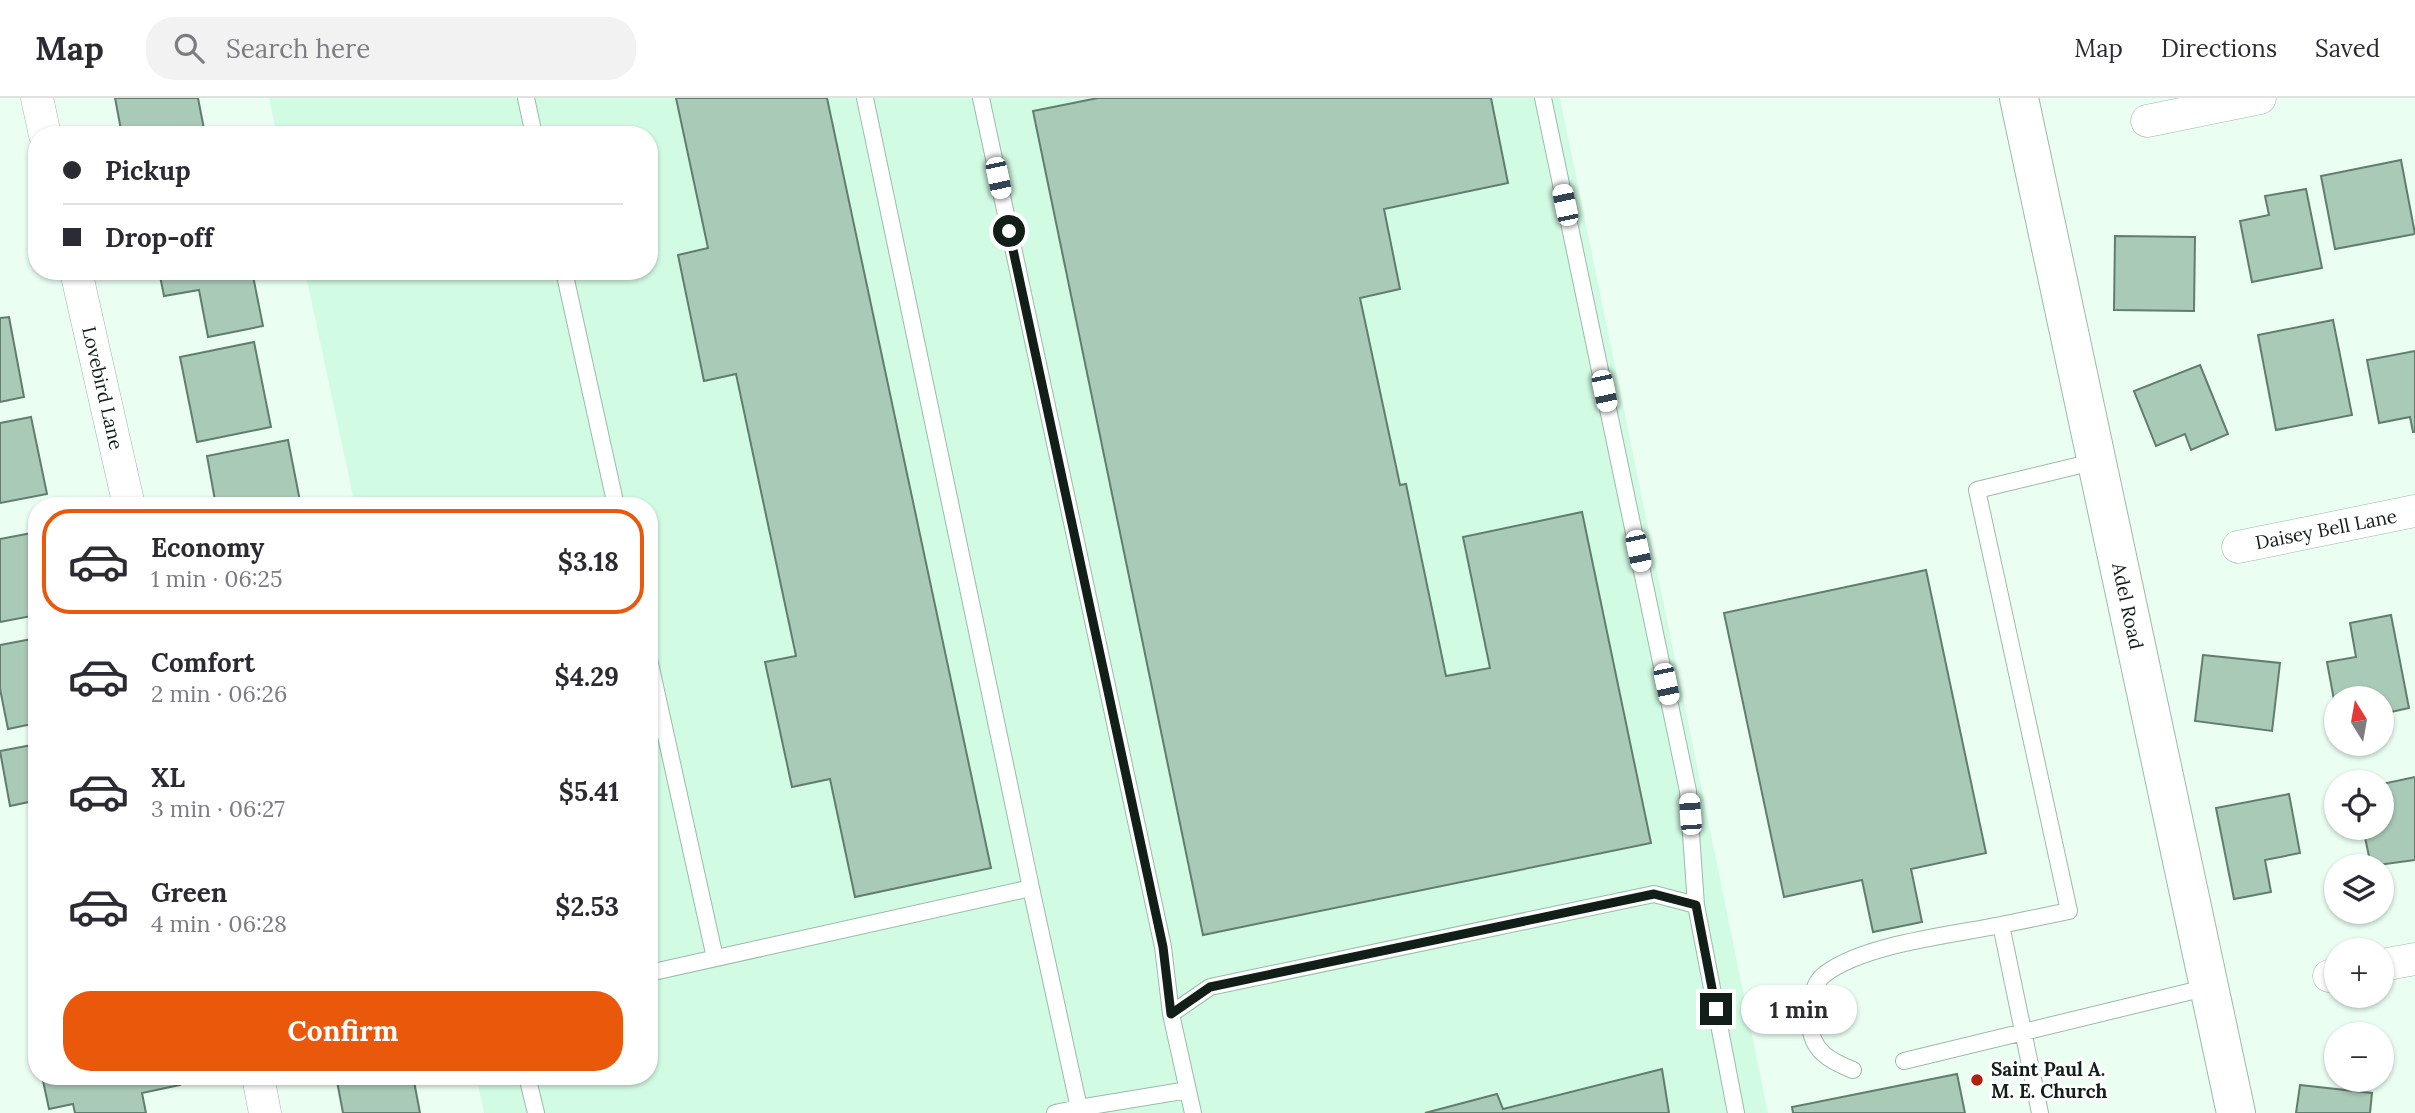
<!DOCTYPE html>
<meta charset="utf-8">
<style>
body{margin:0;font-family:Lora,serif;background:#f2f2f3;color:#2b2b33;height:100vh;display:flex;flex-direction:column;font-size:26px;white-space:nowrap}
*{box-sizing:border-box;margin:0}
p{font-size:23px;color:#7c7c81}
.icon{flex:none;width:38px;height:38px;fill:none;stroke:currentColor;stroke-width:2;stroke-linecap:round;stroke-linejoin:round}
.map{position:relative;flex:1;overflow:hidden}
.drawer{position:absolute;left:28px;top:399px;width:630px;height:588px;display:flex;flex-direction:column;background:#fff;border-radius:28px;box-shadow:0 2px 5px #0004}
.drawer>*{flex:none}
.guide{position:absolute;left:28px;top:28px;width:630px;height:154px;border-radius:28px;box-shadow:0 2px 5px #0004;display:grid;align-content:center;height:154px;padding:0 35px;background:#fff}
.needle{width:46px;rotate:349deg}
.fabs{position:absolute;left:2324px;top:588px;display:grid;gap:14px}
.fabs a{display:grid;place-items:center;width:70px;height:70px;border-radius:50%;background:#fff;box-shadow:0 2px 5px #0004;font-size:35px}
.end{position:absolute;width:32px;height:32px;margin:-16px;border:9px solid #121e18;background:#fff;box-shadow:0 0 0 4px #fff}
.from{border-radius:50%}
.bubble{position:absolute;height:49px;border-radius:24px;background:#fff;box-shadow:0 2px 5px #0004;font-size:23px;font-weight:700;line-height:49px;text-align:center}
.car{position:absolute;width:21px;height:42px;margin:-21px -10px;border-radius:9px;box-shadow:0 0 5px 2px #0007;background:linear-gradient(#fff 24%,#345 0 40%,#fff 0 76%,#345 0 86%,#fff 0)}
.guide b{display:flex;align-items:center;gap:24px;height:66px;font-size:26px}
.guide b+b{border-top:2px solid #e1e1e2}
.guide i{width:18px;height:18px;background:#2b2b33}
ul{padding:12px 0 0;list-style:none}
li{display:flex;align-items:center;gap:21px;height:105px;margin:0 14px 10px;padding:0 21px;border:4px solid transparent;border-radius:28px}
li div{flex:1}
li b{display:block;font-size:26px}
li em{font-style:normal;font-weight:700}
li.on{border-color:#ea580c}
li>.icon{width:63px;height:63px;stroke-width:1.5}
.cta{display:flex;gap:14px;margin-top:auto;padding:14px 35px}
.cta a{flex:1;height:80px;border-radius:28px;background:#ea580c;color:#fff;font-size:28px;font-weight:700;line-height:80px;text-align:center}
header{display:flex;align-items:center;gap:42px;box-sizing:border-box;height:98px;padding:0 35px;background:#fff;border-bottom:2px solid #e1e1e2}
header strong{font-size:33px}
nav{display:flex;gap:38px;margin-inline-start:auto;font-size:24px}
.search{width:490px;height:63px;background:#f2f2f3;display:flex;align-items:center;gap:18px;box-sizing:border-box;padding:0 24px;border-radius:28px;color:#7c7c81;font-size:26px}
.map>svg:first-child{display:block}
</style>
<header>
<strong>Map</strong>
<div class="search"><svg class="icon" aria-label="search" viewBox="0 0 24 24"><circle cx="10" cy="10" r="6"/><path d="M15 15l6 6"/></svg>Search here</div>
<nav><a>Map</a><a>Directions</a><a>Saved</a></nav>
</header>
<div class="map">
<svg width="2415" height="1015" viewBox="0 0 2415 1015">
<rect width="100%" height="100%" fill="#eafef2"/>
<path fill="#d2fbe4" d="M269,0H1560L1768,1015H484L476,978H649V408H355L305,173H649V37H277Z"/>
<path fill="#aacab8" stroke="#607d6d" stroke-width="2" d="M115,0H198L204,31L172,37H122Z
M676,0H827L991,770L855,799L830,681L792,689L765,564L796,558L736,276L704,283L678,157L708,150Z
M1098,0H1491L1508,85L1384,111L1400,191L1360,200L1400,387L1406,386L1446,578L1490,570L1463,439L1582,414L1651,745L1203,837L1033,13Z
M2401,62L2415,136L2335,151L2321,78Z
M2306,91L2322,170L2252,184L2240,123L2269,117L2265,98Z
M2115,138L2195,139L2194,213L2114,212Z
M159,173H252L263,228L208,239L199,192L164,198Z
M9,219L24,299L0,304V220Z
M2333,222L2352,317L2276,332L2258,237Z
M254,244L271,329L197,344L180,259Z
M2415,253V334H2413L2410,319L2379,325L2367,262Z
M2200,267L2228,336L2191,352L2185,336L2156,348L2134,293Z
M31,319L47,396L0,405V325Z
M288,342L301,408H216L207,358Z
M37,434V517L0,524V441Z
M1926,472L1986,755L1911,771L1922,824L1873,834L1862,782L1784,799L1724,515Z
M2391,517L2409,610L2382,616V600H2336V613L2327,564L2356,559L2350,525Z
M37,540V625L8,631L0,591V547Z
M2203,557L2280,565L2272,633L2195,623Z
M37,646V735H35L29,704L10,708L0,653Z
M2415,679V762L2371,768L2363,730H2382V686Z
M2289,696L2300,755L2265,762L2271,794L2234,801L2216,710Z
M1662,971L1669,1015H1425L1497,996L1503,1011Z
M1957,976L1965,1015H1793L1792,1009Z
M42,978H178L180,987L142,995L146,1015H75L73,1006L49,1011Z
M336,978H413L420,1015H343Z
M2300,987L2372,995L2370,1015H2296Z"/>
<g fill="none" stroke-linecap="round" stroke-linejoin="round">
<g stroke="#9bbaa8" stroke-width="18">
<path id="lane" d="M526,0L534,37
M865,0L1031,790
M981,0L1163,849L1171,916
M1543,0L1688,693L1696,807
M564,173L616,408
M649,561L715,860
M649,875L1031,790L1079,1010L1188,992
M1904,963L2209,889
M1853,972C1830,963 1811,953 1810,925C1809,910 1811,886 1825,876C1864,846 1951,837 2001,827
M527,978L536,1015
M1055,1015L1079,1010L1080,1015
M1193,1015L1171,916L1210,889L1654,796L1696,807L1736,1015
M2040,1015L2001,827L2069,813L1977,392L2097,363"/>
</g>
<g stroke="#9bbaa8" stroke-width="33">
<path id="street" d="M37,0L45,37
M2147,23L2260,0
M76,173L129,408
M2238,449L2415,413
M2382,867L2415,861
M2329,878L2336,876
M258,978L265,1015"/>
</g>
<g stroke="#9bbaa8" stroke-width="40">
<path id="secondary" d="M2019,0L2236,1015"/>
</g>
<use href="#lane" stroke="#fff" stroke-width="16"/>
<use href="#street" stroke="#fff" stroke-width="32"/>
<use href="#secondary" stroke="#fff" stroke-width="38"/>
</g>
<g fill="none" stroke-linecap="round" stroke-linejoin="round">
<path stroke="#121e18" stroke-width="9" d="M1009,133L1163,849L1171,916L1210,889L1654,796L1696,807L1716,911"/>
</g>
<circle fill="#b02210" stroke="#fff" stroke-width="2.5" cx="1977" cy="982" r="7"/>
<g text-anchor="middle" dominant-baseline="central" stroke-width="6" stroke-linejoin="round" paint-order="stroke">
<g font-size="19" fill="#121e18" stroke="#fff">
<text transform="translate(103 290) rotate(77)">Lovebird Lane</text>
<text transform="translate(2326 431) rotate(-11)">Daisey Bell Lane</text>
<text transform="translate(2128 508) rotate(78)">Adel Road</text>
</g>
<g font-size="19" font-weight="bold" fill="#121e18" stroke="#fff" text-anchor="start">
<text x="1991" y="971">Saint Paul A.<tspan x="1991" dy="22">M. E. Church</tspan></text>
</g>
</g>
</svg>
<div class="fabs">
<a><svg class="needle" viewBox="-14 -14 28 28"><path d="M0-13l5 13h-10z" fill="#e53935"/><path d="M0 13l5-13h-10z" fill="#7c7c81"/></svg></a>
<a><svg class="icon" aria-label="locate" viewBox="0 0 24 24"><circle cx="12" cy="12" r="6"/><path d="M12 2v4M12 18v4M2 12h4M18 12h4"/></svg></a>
<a><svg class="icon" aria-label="layers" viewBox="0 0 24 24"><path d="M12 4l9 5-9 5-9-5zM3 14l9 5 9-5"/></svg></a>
<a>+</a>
<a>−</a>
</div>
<i class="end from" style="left:1009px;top:133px"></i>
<i class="end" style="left:1716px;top:911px"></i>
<div class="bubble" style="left:1741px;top:887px;width:116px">1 min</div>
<i class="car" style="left:998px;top:80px;rotate:168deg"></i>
<i class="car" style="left:1565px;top:107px;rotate:348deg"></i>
<i class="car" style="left:1604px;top:293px;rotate:168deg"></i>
<i class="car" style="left:1638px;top:453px;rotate:168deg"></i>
<i class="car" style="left:1666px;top:586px;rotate:168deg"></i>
<i class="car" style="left:1690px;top:716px;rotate:356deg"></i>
<div class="guide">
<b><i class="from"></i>Pickup</b>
<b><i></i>Drop-off</b>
</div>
<section class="drawer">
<ul>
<li class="on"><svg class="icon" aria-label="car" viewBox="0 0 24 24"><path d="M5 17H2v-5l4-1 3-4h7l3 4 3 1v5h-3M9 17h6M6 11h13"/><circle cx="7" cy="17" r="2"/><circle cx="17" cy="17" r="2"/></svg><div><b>Economy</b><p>1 min · 06:25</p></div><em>$3.18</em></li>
<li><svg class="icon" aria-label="car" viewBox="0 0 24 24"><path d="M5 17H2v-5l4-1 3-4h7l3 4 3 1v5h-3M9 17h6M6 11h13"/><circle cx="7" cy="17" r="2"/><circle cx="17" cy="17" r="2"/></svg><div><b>Comfort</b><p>2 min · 06:26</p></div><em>$4.29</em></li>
<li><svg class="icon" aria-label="car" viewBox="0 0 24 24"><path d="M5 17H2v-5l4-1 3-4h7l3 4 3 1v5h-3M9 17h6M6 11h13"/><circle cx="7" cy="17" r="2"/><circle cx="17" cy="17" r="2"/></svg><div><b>XL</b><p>3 min · 06:27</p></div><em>$5.41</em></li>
<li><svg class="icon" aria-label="car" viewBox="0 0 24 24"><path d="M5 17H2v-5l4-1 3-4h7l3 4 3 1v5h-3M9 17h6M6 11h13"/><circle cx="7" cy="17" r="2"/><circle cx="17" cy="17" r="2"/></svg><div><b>Green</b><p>4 min · 06:28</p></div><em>$2.53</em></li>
</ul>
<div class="cta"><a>Confirm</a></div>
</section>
</div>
